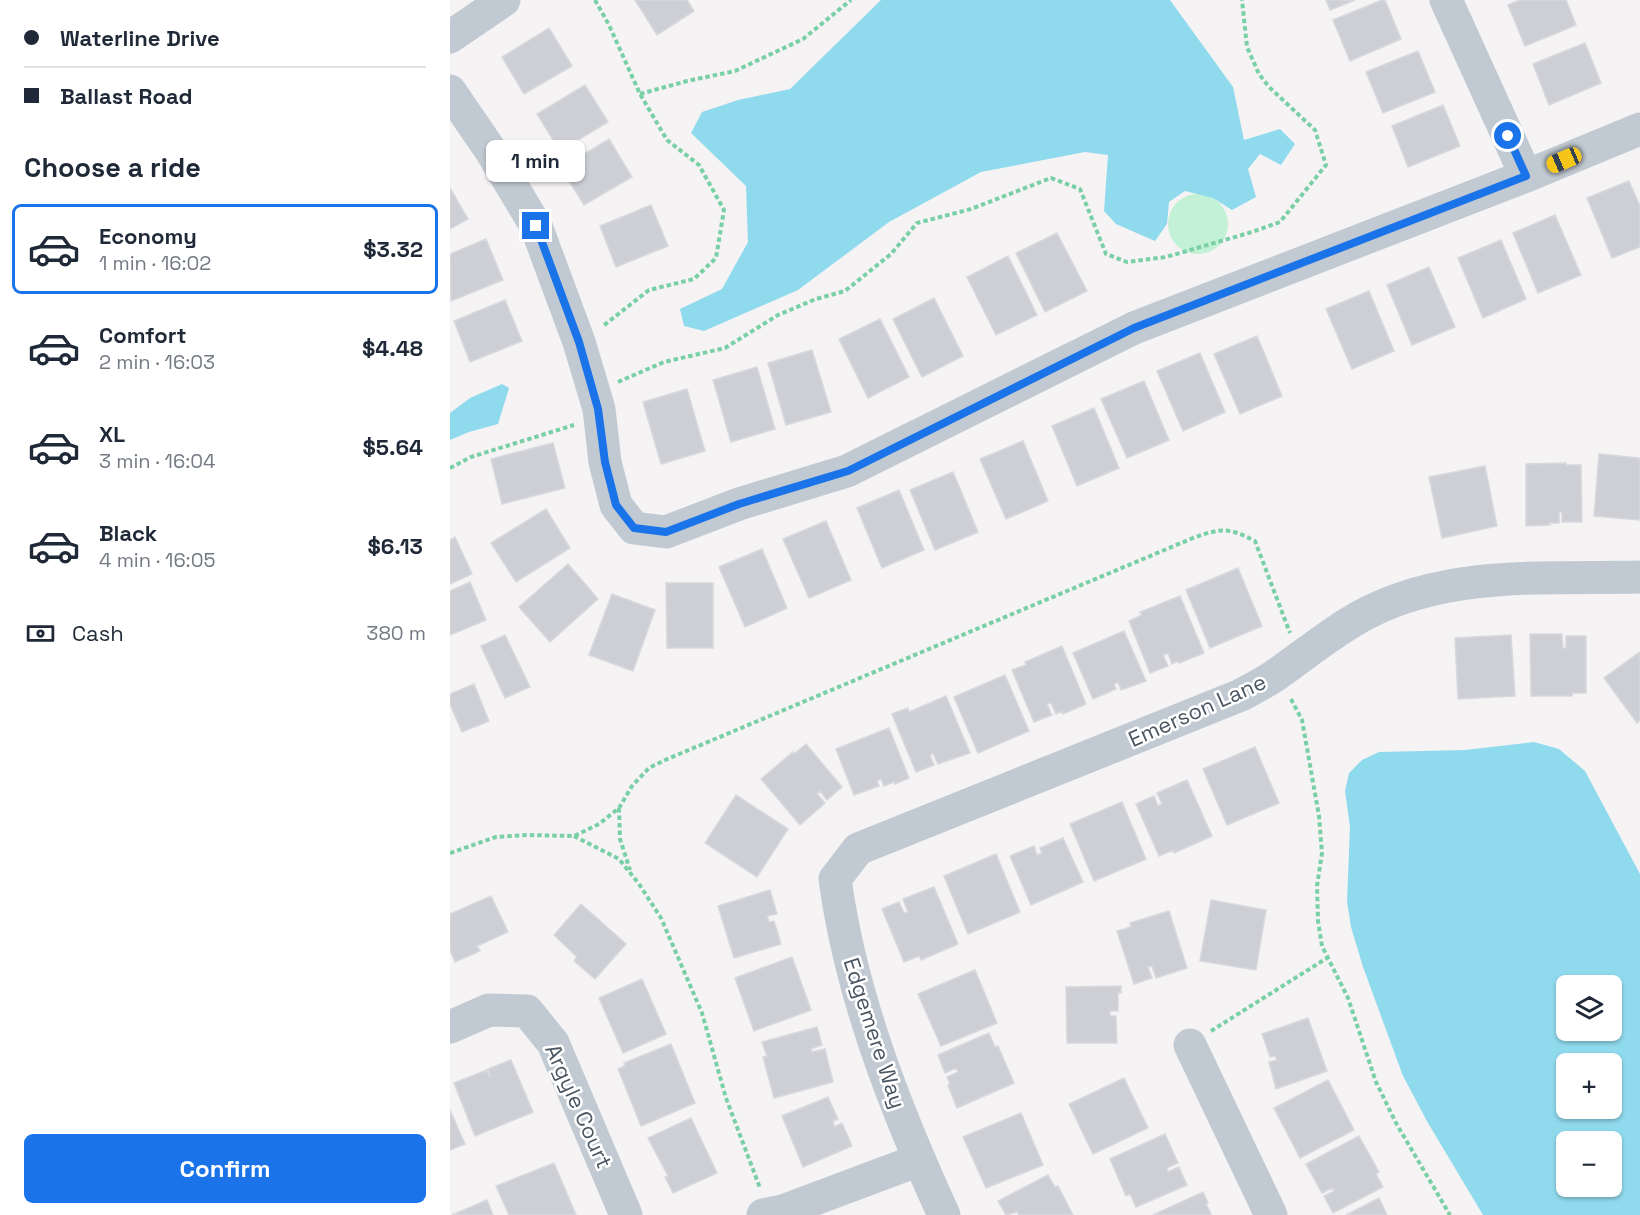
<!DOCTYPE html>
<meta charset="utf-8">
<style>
body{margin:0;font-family:"Space Grotesk",sans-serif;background:#f6f6f7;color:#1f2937;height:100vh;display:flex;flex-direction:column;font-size:22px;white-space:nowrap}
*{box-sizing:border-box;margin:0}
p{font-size:20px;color:#747a83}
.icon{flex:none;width:33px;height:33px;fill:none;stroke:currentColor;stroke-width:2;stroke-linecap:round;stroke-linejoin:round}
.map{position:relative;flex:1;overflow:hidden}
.details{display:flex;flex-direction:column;background:#fff;width:450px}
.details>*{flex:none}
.top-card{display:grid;align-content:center;height:132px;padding:0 24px;background:#fff}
.tools{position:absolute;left:1106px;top:975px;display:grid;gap:12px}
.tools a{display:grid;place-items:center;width:66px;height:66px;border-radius:9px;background:#fff;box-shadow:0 2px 4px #0004;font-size:30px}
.end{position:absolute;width:27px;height:27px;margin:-14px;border:8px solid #1a73e8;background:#fff;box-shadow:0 0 0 3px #fff}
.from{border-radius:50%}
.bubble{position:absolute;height:42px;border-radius:9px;background:#fff;box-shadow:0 2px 4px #0004;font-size:20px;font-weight:700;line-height:42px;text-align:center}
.car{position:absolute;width:18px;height:36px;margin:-18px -9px;border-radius:8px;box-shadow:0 0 4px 2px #0007;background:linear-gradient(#f5c518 24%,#345 0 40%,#f5c518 0 76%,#345 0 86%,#f5c518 0)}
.top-card b{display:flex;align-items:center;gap:21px;height:57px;font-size:22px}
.top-card b+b{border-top:2px solid #e0e1e3}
.top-card i{width:15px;height:15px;background:#1f2937}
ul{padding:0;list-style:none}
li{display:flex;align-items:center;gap:18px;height:90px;margin:0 12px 9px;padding:0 12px;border:3px solid transparent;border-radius:9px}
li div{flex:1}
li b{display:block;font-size:22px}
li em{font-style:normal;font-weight:700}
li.active{border-color:#1a73e8}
li>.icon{width:54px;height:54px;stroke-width:1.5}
h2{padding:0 24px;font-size:27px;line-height:72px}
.pay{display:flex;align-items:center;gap:15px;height:66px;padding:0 24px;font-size:22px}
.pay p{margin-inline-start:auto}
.cta{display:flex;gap:12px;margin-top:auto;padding:12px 24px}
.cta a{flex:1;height:69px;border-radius:9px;background:#1a73e8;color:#fff;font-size:24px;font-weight:700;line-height:69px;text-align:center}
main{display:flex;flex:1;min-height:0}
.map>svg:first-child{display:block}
</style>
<main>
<section class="details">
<div class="top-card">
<b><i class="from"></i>Waterline Drive</b>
<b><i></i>Ballast Road</b>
</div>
<h2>Choose a ride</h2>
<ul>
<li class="active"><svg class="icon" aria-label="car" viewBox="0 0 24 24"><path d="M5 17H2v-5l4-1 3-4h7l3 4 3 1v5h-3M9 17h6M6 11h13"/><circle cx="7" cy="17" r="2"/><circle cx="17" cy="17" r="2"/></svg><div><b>Economy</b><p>1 min · 16:02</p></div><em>$3.32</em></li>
<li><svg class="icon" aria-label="car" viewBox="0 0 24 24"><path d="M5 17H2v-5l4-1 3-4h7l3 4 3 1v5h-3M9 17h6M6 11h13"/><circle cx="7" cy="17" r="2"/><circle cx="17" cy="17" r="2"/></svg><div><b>Comfort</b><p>2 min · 16:03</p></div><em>$4.48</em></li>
<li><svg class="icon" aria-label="car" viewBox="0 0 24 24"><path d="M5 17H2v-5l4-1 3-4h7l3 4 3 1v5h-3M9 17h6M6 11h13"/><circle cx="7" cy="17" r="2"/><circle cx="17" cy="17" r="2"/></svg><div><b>XL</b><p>3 min · 16:04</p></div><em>$5.64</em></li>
<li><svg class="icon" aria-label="car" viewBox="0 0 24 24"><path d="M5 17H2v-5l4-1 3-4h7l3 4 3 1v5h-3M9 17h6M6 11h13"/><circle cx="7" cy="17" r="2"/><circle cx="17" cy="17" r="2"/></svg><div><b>Black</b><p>4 min · 16:05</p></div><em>$6.13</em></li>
</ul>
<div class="pay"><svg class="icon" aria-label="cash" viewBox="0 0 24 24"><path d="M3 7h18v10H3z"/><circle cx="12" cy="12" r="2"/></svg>Cash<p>380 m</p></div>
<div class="cta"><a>Confirm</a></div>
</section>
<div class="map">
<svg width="1190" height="1215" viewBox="0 0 1190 1215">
<rect width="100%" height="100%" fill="#f5f3f3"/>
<path fill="#c3f1d5" d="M718 224a30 30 0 1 1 60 0a30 30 0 1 1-60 0Z"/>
<path fill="#90daee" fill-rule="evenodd" d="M431,0H720L783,87L794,140L830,129L845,144L831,165L810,154L798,169L806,197L782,210L763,198L735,191L719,202L717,224L705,241L666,224L654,211L658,155L635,152L531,172L439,222L348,290L254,331L234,326L230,309L272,289L298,242L296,186L241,133L252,112L288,100L340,89Z
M52,384L59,388L48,424L19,432L0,440V413L20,398Z
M1084,742L1109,749L1135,771L1190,874V1215H1033L978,1123L953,1076L913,967L901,927L897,901L900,827L895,791L899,773L912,760L929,752L1015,750ZM1116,986H1161V1030H1116ZM1116,1064H1161V1108H1116ZM1116,1142H1161V1186H1116Z"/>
<path fill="#cdcfd5" stroke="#d7d9de" stroke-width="1.5" d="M185,0H237L244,11L207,35Z
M876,0H905L880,10Z
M932,0H935L951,39L900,61L883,20Z
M1070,0H1116L1126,25L1075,46L1058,5Z
M99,28L122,66L74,94L52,57Z
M1135,43L1151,83L1099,105L1083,64Z
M968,51L985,92L933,113L916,72Z
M135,85L158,122L110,151L87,114Z
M993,105L1010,146L958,167L942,126Z
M159,139L182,177L134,205L111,168Z
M1179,181L1190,206V247L1162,258L1137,198Z
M0,188L18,219L0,229Z
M201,205L218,246L166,267L150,226Z
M1105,215L1131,275L1088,293L1063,233Z
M607,233L637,291L595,312L566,253Z
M36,239L53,280L1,301L0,254Z
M1051,240L1076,299L1033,318L1008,258Z
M558,256L587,315L546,335L517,277Z
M979,267L1005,327L962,345L937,285Z
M919,291L944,351L902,369L876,309Z
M484,298L513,356L472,377L443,319Z
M55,300L72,341L20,362L4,321Z
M430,319L459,377L418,398L389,339Z
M807,336L832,396L790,414L764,354Z
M362,350L381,412L336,425L318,363Z
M750,353L775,412L733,431L707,371Z
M307,367L325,429L281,442L263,380Z
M694,381L719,440L677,458L651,399Z
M237,389L255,451L211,464L193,402Z
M644,408L669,468L627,486L602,426Z
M573,441L598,501L556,519L530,459Z
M103,443L115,488L52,504L41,459Z
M1149,454L1190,458V520L1144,516Z
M1116,463V465H1131L1132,522H1112V512H1109V523H1099L1100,525L1076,526V464Z
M1035,466L1047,526L992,538L979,477Z
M503,472L528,532L485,550L460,490Z
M449,490L474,550L432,568L407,508Z
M96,509L120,548L66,582L41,543Z
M376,521L401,580L359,598L333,539Z
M5,537L22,574L0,584V540Z
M312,549L337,608L295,627L269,567Z
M118,564L148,599L100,642L69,607Z
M788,568L812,626L760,648L736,590Z
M20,582L36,620L0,635V591Z
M216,583H263V648H217Z
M162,594L205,610L183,671L139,655Z
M730,596L754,653L729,663L728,661L722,664L718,653L713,655L718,666L700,673L679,621L692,615L690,612Z
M674,631L696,681L671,690L668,682L664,684L666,689L643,699L623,653Z
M1080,634H1112L1113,648H1116V636H1136V693H1122V696H1081Z
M55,635L80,687L55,698L31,646Z
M1061,635L1065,696L1008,699L1005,638Z
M612,646L636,704L613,714L612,711L606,714L601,703L597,704L602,715L584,722L562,670L576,665L575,662Z
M1190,652V720L1187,723L1154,678Z
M555,675L579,731L528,753L504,697Z
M24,684L39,721L12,732L0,704V694Z
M496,696L520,753L488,764L483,753L480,755L484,765L466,772L442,714L458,708L459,712Z
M439,728L459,778L445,784L444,782L434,786L431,779L427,781L429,786L404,795L386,749Z
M356,744L392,787L377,800L370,791L367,794L375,803L350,825L311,779L343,752L344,754Z
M805,747L829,803L777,825L753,769Z
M737,780L762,836L724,853L723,850L709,856L686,804L704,796L708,806L712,804L707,793Z
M286,795L338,829L307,877L255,843Z
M672,802L696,859L644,881L620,824Z
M613,838L633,882L581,905L560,856L584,846L587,855L592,853L590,848Z
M546,854L570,912L518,934L494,876Z
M484,887L508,944L471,960L469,956L454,962L432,909L449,902L454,913L458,912L453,899Z
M320,890L327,914L317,916L319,922L324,921L331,944L284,958L268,906Z
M41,896L58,932L27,946L30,951L5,962L0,950V914Z
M761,900L816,910L806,970L750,961Z
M131,904L176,944L145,979L124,961L127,957L104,935Z
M719,911L737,968L706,978L702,966L698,967L702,978L684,984L667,931L681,927L680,923Z
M342,957L361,1010L304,1031L285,978Z
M525,970L547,1023L491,1046L468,994Z
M192,979L216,1034L173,1053L149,998Z
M671,986V993H668V1011H660V1016H666L667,1043H617L616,987Z
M858,1018L877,1071L826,1089L819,1062L827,1060L825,1056L820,1057L812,1034Z
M367,1027L372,1045L361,1049L362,1052L375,1049L383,1082L324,1098L313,1057L317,1056L312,1042Z
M539,1033L545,1047L548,1046L564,1083L507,1108L498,1085L500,1084L497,1077L508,1072L506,1068L495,1073L488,1055Z
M221,1044L245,1103L191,1126L168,1069L175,1066L174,1063Z
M61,1060L83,1112L25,1136L4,1083L37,1070L40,1077L41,1076L38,1069Z
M674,1078L698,1128L643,1154L619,1104Z
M878,1080L904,1130L850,1158L824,1108Z
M378,1097L388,1119L383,1121L384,1127L392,1123L402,1146L353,1167L332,1116Z
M0,1110L15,1144L0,1150Z
M571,1113L593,1165L536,1188L513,1137Z
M241,1118L267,1173L223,1193L215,1177L218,1176L198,1138Z
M715,1134L728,1163L717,1168L718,1172L729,1167L737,1185L686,1207L680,1194L676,1196L660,1159Z
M909,1136L929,1172L926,1174L933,1187L883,1213L874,1196L884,1191L882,1188L872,1193L856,1164Z
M104,1163L126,1215H59L46,1186Z
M598,1175L605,1187L608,1186L623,1215H569L567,1212L556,1215L548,1201Z
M753,1192L758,1203L756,1204L761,1214L759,1215H703Z
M929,1198L937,1215H896Z
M37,1200L43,1215H2Z"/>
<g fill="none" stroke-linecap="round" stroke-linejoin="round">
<path stroke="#7ad0a6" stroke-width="4" stroke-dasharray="4.5 3" stroke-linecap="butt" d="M145,0L159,25L190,94L217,140L249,165L274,210L266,258L244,279L199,290L153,326
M190,94L237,81L285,71L353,39L401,0
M168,382L214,362L275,348L328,315L366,299L395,291L441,254L467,223L521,209L601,178L630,189L656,254L677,262L716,257L802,232L830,222L876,165L865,130L819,87L809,74L797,47L792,0
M0,468L21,457L124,425
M841,699L852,720L869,816L872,853L867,886L868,921L872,946L898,998L926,1082L946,1123L1000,1215
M169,808L170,839L180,870
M124,836L169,859L189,884L211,918L252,1013L276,1098L310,1188
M0,853L46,837L77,835L124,836L149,824L169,808L182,786L199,768L215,760L743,538C771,528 778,527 805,541L840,633
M761,1031L877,958"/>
<path stroke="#c1cad2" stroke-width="33" d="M996,0L1076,176
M0,37L54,0
M0,91L41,151L86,226L129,342L149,409L155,462L166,505L184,528L216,532L289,504L397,471L684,328L1076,176L1190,129
M0,1027L39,1010L77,1011L103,1043L176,1215
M740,1045L821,1215
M313,1215L333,1211L469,1160
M494,1215C445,1108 401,996 385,879L408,849L791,695C804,688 818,681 830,672C858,652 886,629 917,613C1001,570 1098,579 1190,577"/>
</g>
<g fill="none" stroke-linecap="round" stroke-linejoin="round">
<path stroke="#1a73e8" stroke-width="8" d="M86,226L129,342L148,409L155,462L166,505L184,528L216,532L289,504L398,471L684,328L1076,176L1058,136"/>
</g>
<g text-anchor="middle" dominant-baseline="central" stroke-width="5" stroke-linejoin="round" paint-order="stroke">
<g font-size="22" fill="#4a5661" stroke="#fff">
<text transform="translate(747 710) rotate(-24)">Emerson Lane</text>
<text transform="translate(425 1033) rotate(72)">Edgemere Way</text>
<text transform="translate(129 1106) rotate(66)">Argyle Court</text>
</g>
</g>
</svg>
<div class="tools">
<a><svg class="icon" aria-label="layers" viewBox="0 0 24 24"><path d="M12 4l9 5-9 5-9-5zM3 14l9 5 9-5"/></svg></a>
<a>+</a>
<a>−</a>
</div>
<i class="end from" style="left:1058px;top:136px"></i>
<i class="end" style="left:86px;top:226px"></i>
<div class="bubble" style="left:36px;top:140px;width:99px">1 min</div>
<i class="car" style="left:1114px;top:160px;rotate:247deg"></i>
</div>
</main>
